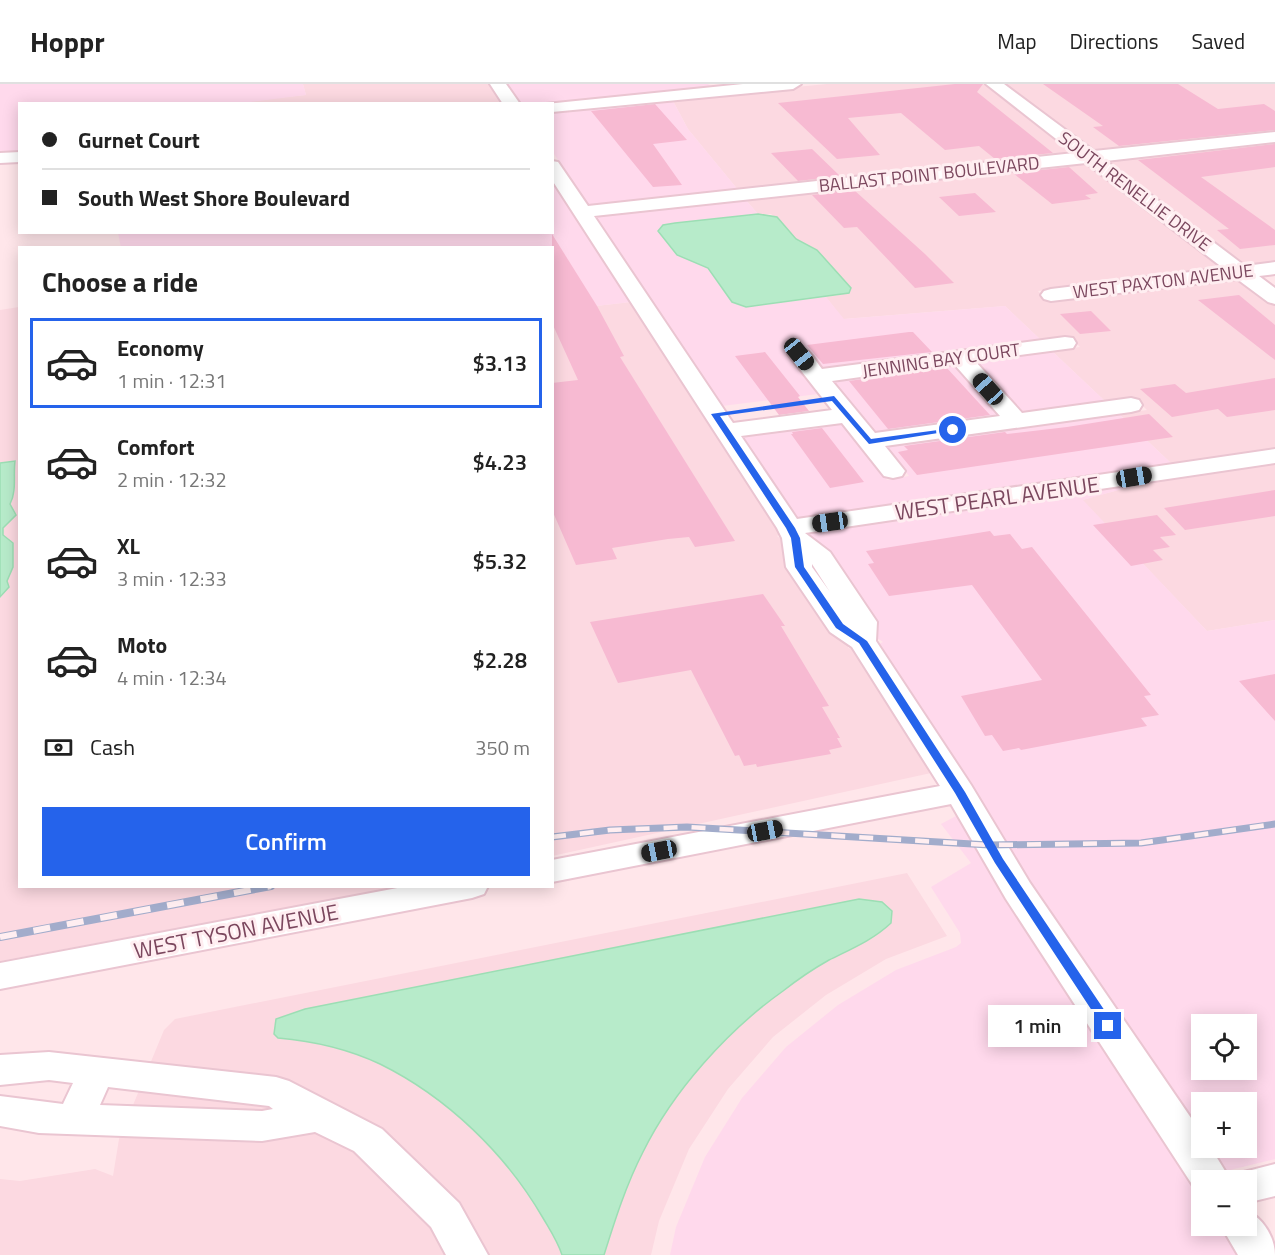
<!DOCTYPE html>
<meta charset="utf-8">
<style>
body{margin:0;font-family:"Titillium Web",sans-serif;background:#f6f6f6;color:#222;height:100vh;display:flex;flex-direction:column;font-size:22px;white-space:nowrap}
*{box-sizing:border-box;margin:0}
p{font-size:20px;color:#767676}
.icon{flex:none;width:33px;height:33px;fill:none;stroke:currentColor;stroke-width:2;stroke-linecap:round;stroke-linejoin:round}
.map{position:relative;flex:1;overflow:hidden}
.panel{position:absolute;left:18px;top:162px;width:536px;height:642px;display:flex;flex-direction:column;background:#fff;border-radius:0px;box-shadow:0 3px 15px #0003}
.panel>*{flex:none}
.banner{position:absolute;left:18px;top:18px;width:536px;height:132px;border-radius:0px;box-shadow:0 3px 15px #0003;display:grid;align-content:center;height:132px;padding:0 24px;background:#fff}
.controls{position:absolute;left:1191px;top:930px;display:grid;gap:12px}
.controls a{display:grid;place-items:center;width:66px;height:66px;border-radius:0px;background:#fff;box-shadow:0 3px 15px #0003;font-size:30px}
.end{position:absolute;width:27px;height:27px;margin:-14px;border:8px solid #2563eb;background:#fff;box-shadow:0 0 0 3px #fff}
.from{border-radius:50%}
.bubble{position:absolute;height:42px;border-radius:0px;background:#fff;box-shadow:0 3px 15px #0003;font-size:20px;font-weight:600;line-height:42px;text-align:center}
.car{position:absolute;width:18px;height:36px;margin:-18px -9px;border-radius:8px;box-shadow:0 0 4px 2px #0007;background:linear-gradient(#222 24%,#8ab4d8 0 40%,#222 0 76%,#8ab4d8 0 86%,#222 0)}
.banner b{display:flex;align-items:center;gap:21px;height:57px;font-size:22px}
.banner b+b{border-top:2px solid #e0e0e0}
.banner i{width:15px;height:15px;background:#222}
ul{padding:0;list-style:none}
li{display:flex;align-items:center;gap:18px;height:90px;margin:0 12px 9px;padding:0 12px;border:3px solid transparent;border-radius:0px}
li div{flex:1}
li b{display:block;font-size:22px}
li em{font-style:normal;font-weight:600}
li.on{border-color:#2563eb}
li>.icon{width:54px;height:54px;stroke-width:1.5}
h2{padding:0 24px;font-size:27px;line-height:72px}
.pay{display:flex;align-items:center;gap:15px;height:66px;padding:0 24px;font-size:22px}
.pay p{margin-inline-start:auto}
.button{display:flex;gap:12px;margin-top:auto;padding:12px 24px}
.button a{flex:1;height:69px;border-radius:0px;background:#2563eb;color:#fff;font-size:24px;font-weight:600;line-height:69px;text-align:center}
header{display:flex;align-items:center;gap:36px;box-sizing:border-box;height:84px;padding:0 30px;background:#fff;border-bottom:2px solid #e0e0e0}
header strong{font-size:28px}
nav{display:flex;gap:33px;margin-inline-start:auto;font-size:21px}
.map>svg:first-child{display:block}
</style>
<header>
<strong>Hoppr</strong>
<nav><a>Map</a><a>Directions</a><a>Saved</a></nav>
</header>
<div class="map">
<svg width="1275" height="1171" viewBox="0 0 1275 1171">
<rect width="100%" height="100%" fill="#ffe6ea"/>
<path fill="#fcd9e1" d="M303,0H491L503,19L233,18L306,11Z
M827,0H986L1077,70L739,107L688,45L672,15Z
M1003,0H1275V49L1093,68Z
M1275,57V178L1244,182L1103,75Z
M1087,77L1226,184L1038,207L1047,217L1238,194L1275,222V364L1172,380L1119,330L1147,326L1135,314L1106,318L1052,267L1080,263L1069,252L1041,256L1005,222L843,235L826,213L840,211L851,204L817,166L796,155L782,138L771,130H758L745,115Z
M631,218L778,445L780,450L777,452L782,456L785,482L827,544L848,559V564L853,565L931,689L552,772V227Z
M19,223L20,802L399,803L0,877V513L13,483L9,455L3,451V444L15,406L13,394L15,378L0,379V226Z
M1275,380V536L1207,547L1082,416L1140,400Z
M907,789L947,852L886,875L826,911L773,953L728,1005L689,1065L659,1137L651,1171H0V1095L20,1097L95,1085L113,1092L119,1055L164,946L175,935Z"/>
<path fill="#ffd9ec" fill-rule="evenodd" d="M0,0H303L306,11L234,20H20L19,69L0,71Z
M507,0H708L713,4L552,20H521Z
M672,15L688,45L739,107L590,123L552,67V26Z
M552,95L631,218L552,227V164H121L118,149L552,148Z
M745,115L758,130L663,141L677,171L708,184L724,206L746,223L826,213L844,235L1005,222L1041,256L823,285L805,263L785,266L818,310L722,322L595,131Z
M1052,267L1106,318L1022,329L974,278Z
M954,280L1000,332L875,350L832,297Z
M1119,330L1172,380L797,435L742,351L841,338L887,396L909,392L885,362Z
M1140,400L1083,416L1207,547L1275,536V1075L1226,1087L1210,1064H1246V1018H1202L1201,1051L1004,759L982,717L879,560L883,558L877,554L876,536L834,472L808,452V449ZM1202,940H1246V986H1202Z
M956,732L1003,810L1201,1113L1202,1142H1220L1239,1171H670L676,1143L705,1073L742,1014L786,963L838,921L896,886L956,863L961,859L960,849L931,803L971,779L941,740Z"/>
<path fill="#b7ebca" stroke="#9cdeb4" stroke-width="1.5" d="M758,130L777,133L796,155L817,166L851,204L849,209L746,223L732,218L708,184L677,171L658,147L663,141L675,139Z
M15,377C13,391 17,407 10,420L16,431L3,444V451L13,459V483L7,497L9,503L0,513V379Z
M859,815L882,818L892,827L891,839C873,856 851,865 829,876C813,885 797,896 783,907C728,946 673,1007 643,1068C626,1101 615,1136 604,1171H562C558,1158 550,1146 543,1134C506,1070 447,1013 380,980C348,965 313,957 278,954L274,950L276,935L305,925Z"/>
<path fill="#f7bad2" d="M955,0H983L977,8L1053,69L995,75L979,62L945,66L901,29L848,34L880,71L837,75L778,19Z
M1043,0H1178L1218,25L1264,20L1275,27V46L1119,62L1093,43L1103,42Z
M655,20L687,56L653,60L682,101L653,103L591,27Z
M1275,60V83L1201,93L1275,146V161L1240,165L1217,146L1229,145L1138,76Z
M812,65L840,92L798,97L771,69Z
M1069,83L1098,109L1085,111L1091,115L1052,120L1013,89Z
M854,106L925,170L954,199L915,204L857,143L844,144L812,111Z
M975,109L996,128L959,132L939,113Z
M552,150L597,222L624,272L620,273L735,457L695,463L689,453L668,455L612,464L617,475L576,481L552,426V299L578,296L552,239Z
M1239,211L1275,241V276L1198,216Z
M1091,227L1111,247L1080,250L1060,230Z
M909,248H913L932,268L823,280L807,261Z
M765,268L800,312L798,313L809,327L779,331L735,272Z
M946,283L990,331L888,345L849,297Z
M1275,294V326L1227,333L1218,325L1172,333L1140,305L1175,300L1186,309Z
M1149,330L1173,353L917,391L898,368L908,366L904,362L1005,348L1007,350L1067,343Z
M822,344L864,398L830,404L791,350H793L792,348Z
M1275,406V432L1185,446L1164,424Z
M1157,431L1176,451L1160,453L1170,463L1153,466L1163,476L1131,482L1093,441Z
M990,447L994,452L1010,450L1022,465L1032,463L1151,611L1144,612L1159,631L1141,634L1147,642L1021,666L1019,664L1003,667L992,651L985,652L961,612L1042,596L972,501L889,512L868,480L874,479L866,467Z
M763,510L785,542H781L829,622L822,623L840,654H837L842,663L829,666L831,670L757,683L756,680L744,682L739,671L735,672L691,586L618,599L590,538Z
M1275,590V637L1239,597Z"/>
<g fill="none" stroke-linecap="round" stroke-linejoin="round">
<g stroke="#eac5d1" stroke-width="4">
<path id="minor" d="M490,0H506L520,20H503Z
M743,0H801L793,5L552,28V20H546Z
M986,0H1004L1094,67L1275,48V58L1106,77L1245,182L1275,178V190L1259,192L1275,204V220L1268,218L1237,195L1051,217L1044,215L1041,211L1044,207L1051,205L1223,184L1086,79L594,132L733,339L832,326L788,270L791,265C808,261 813,273 822,285L1065,253L1073,254L1076,259L1073,264L975,277L1022,329L1131,314L1139,316L1142,321L1139,326L1131,328L885,362L905,387L902,392L893,394L884,392L842,339L741,352L797,435L1275,365V379L805,449L830,468L877,538L876,557L971,701L1030,799L1202,1050V1064H1211L1230,1095L1232,1091L1275,1080V1112L1246,1119V1096H1202V1109L1197,1108L1006,815L951,720L552,798V776L940,702L852,563L830,548L786,483L782,454L777,444L552,96V77L558,78L588,122L1074,69ZM954,280L1000,332L875,349L832,297ZM812,480L830,508L812,483Z
M20,68V78L0,79V69Z
M408,802H488L484,810L472,814L0,905V879Z
M49,968L276,993L289,997L382,1045L459,1119L488,1171H446L431,1143L354,1067L315,1048L262,1057L39,1049L0,1042V1012L63,1020L73,999L49,996L0,1001V971ZM108,1003L269,1022L273,1025L262,1027L100,1021Z
M1246,1127C1263,1133 1275,1154 1275,1171H1238L1221,1142H1246Z"/>
</g>
<use href="#minor" fill="#fff" fill-rule="evenodd"/>
<g stroke="#a2accb" stroke-width="7">
<path id="rail-far1" d="M552,753L610,746L687,743L989,761L1141,759L1275,740"/>
</g>
<g stroke="#a2accb" stroke-width="8">
<path id="rail" d="M0,853L271,802"/>
</g>
<use href="#rail-far1" stroke="#ffeef1" stroke-width="4.5" stroke-dasharray="14" stroke-linecap="butt"/>
<use href="#rail" stroke="#ffeef1" stroke-width="6" stroke-dasharray="17" stroke-linecap="butt"/>
</g>
<path fill="#2563eb" d="M834,312L871,355L953,344L957,346L869,360L832,317L720,332L795,444L800,454L804,483L843,540L867,557L965,708L1003,775L1113,939V945H1104L995,779L955,709L859,559L836,544L795,483L791,454L786,444L711,330Z"/>
<g text-anchor="middle" dominant-baseline="central" stroke-width="6" stroke-linejoin="round" paint-order="stroke">
<g font-size="18" fill="#7b475e" stroke="#ffeef1">
<text transform="translate(929 90) rotate(-6)">BALLAST POINT BOULEVARD</text>
<text transform="translate(1135 107) rotate(37)">SOUTH RENELLIE DRIVE</text>
<text transform="translate(1163 197) rotate(-7)">WEST PAXTON AVENUE</text>
<text transform="translate(941 276) rotate(-8)">JENNING BAY COURT</text>
</g>
<g font-size="22" fill="#7b475e" stroke="#ffeef1">
<text transform="translate(997 414) rotate(-8)">WEST PEARL AVENUE</text>
<text transform="translate(236 847) rotate(-11)">WEST TYSON AVENUE</text>
</g>
</g>
</svg>
<div class="controls">
<a><svg class="icon" aria-label="locate" viewBox="0 0 24 24"><circle cx="12" cy="12" r="6"/><path d="M12 2v4M12 18v4M2 12h4M18 12h4"/></svg></a>
<a>+</a>
<a>−</a>
</div>
<i class="end from" style="left:953px;top:346px"></i>
<i class="end" style="left:1108px;top:942px"></i>
<div class="bubble" style="left:988px;top:921px;width:99px">1 min</div>
<i class="car" style="left:799px;top:270px;rotate:141deg"></i>
<i class="car" style="left:988px;top:305px;rotate:318deg"></i>
<i class="car" style="left:1134px;top:393px;rotate:81deg"></i>
<i class="car" style="left:830px;top:438px;rotate:262deg"></i>
<i class="car" style="left:765px;top:747px;rotate:79deg"></i>
<i class="car" style="left:659px;top:767px;rotate:259deg"></i>
<div class="banner">
<b><i class="from"></i>Gurnet Court</b>
<b><i></i>South West Shore Boulevard</b>
</div>
<section class="panel">
<h2>Choose a ride</h2>
<ul>
<li class="on"><svg class="icon" aria-label="car" viewBox="0 0 24 24"><path d="M5 17H2v-5l4-1 3-4h7l3 4 3 1v5h-3M9 17h6M6 11h13"/><circle cx="7" cy="17" r="2"/><circle cx="17" cy="17" r="2"/></svg><div><b>Economy</b><p>1 min · 12:31</p></div><em>$3.13</em></li>
<li><svg class="icon" aria-label="car" viewBox="0 0 24 24"><path d="M5 17H2v-5l4-1 3-4h7l3 4 3 1v5h-3M9 17h6M6 11h13"/><circle cx="7" cy="17" r="2"/><circle cx="17" cy="17" r="2"/></svg><div><b>Comfort</b><p>2 min · 12:32</p></div><em>$4.23</em></li>
<li><svg class="icon" aria-label="car" viewBox="0 0 24 24"><path d="M5 17H2v-5l4-1 3-4h7l3 4 3 1v5h-3M9 17h6M6 11h13"/><circle cx="7" cy="17" r="2"/><circle cx="17" cy="17" r="2"/></svg><div><b>XL</b><p>3 min · 12:33</p></div><em>$5.32</em></li>
<li><svg class="icon" aria-label="car" viewBox="0 0 24 24"><path d="M5 17H2v-5l4-1 3-4h7l3 4 3 1v5h-3M9 17h6M6 11h13"/><circle cx="7" cy="17" r="2"/><circle cx="17" cy="17" r="2"/></svg><div><b>Moto</b><p>4 min · 12:34</p></div><em>$2.28</em></li>
</ul>
<div class="pay"><svg class="icon" aria-label="cash" viewBox="0 0 24 24"><path d="M3 7h18v10H3z"/><circle cx="12" cy="12" r="2"/></svg>Cash<p>350 m</p></div>
<div class="button"><a>Confirm</a></div>
</section>
</div>
